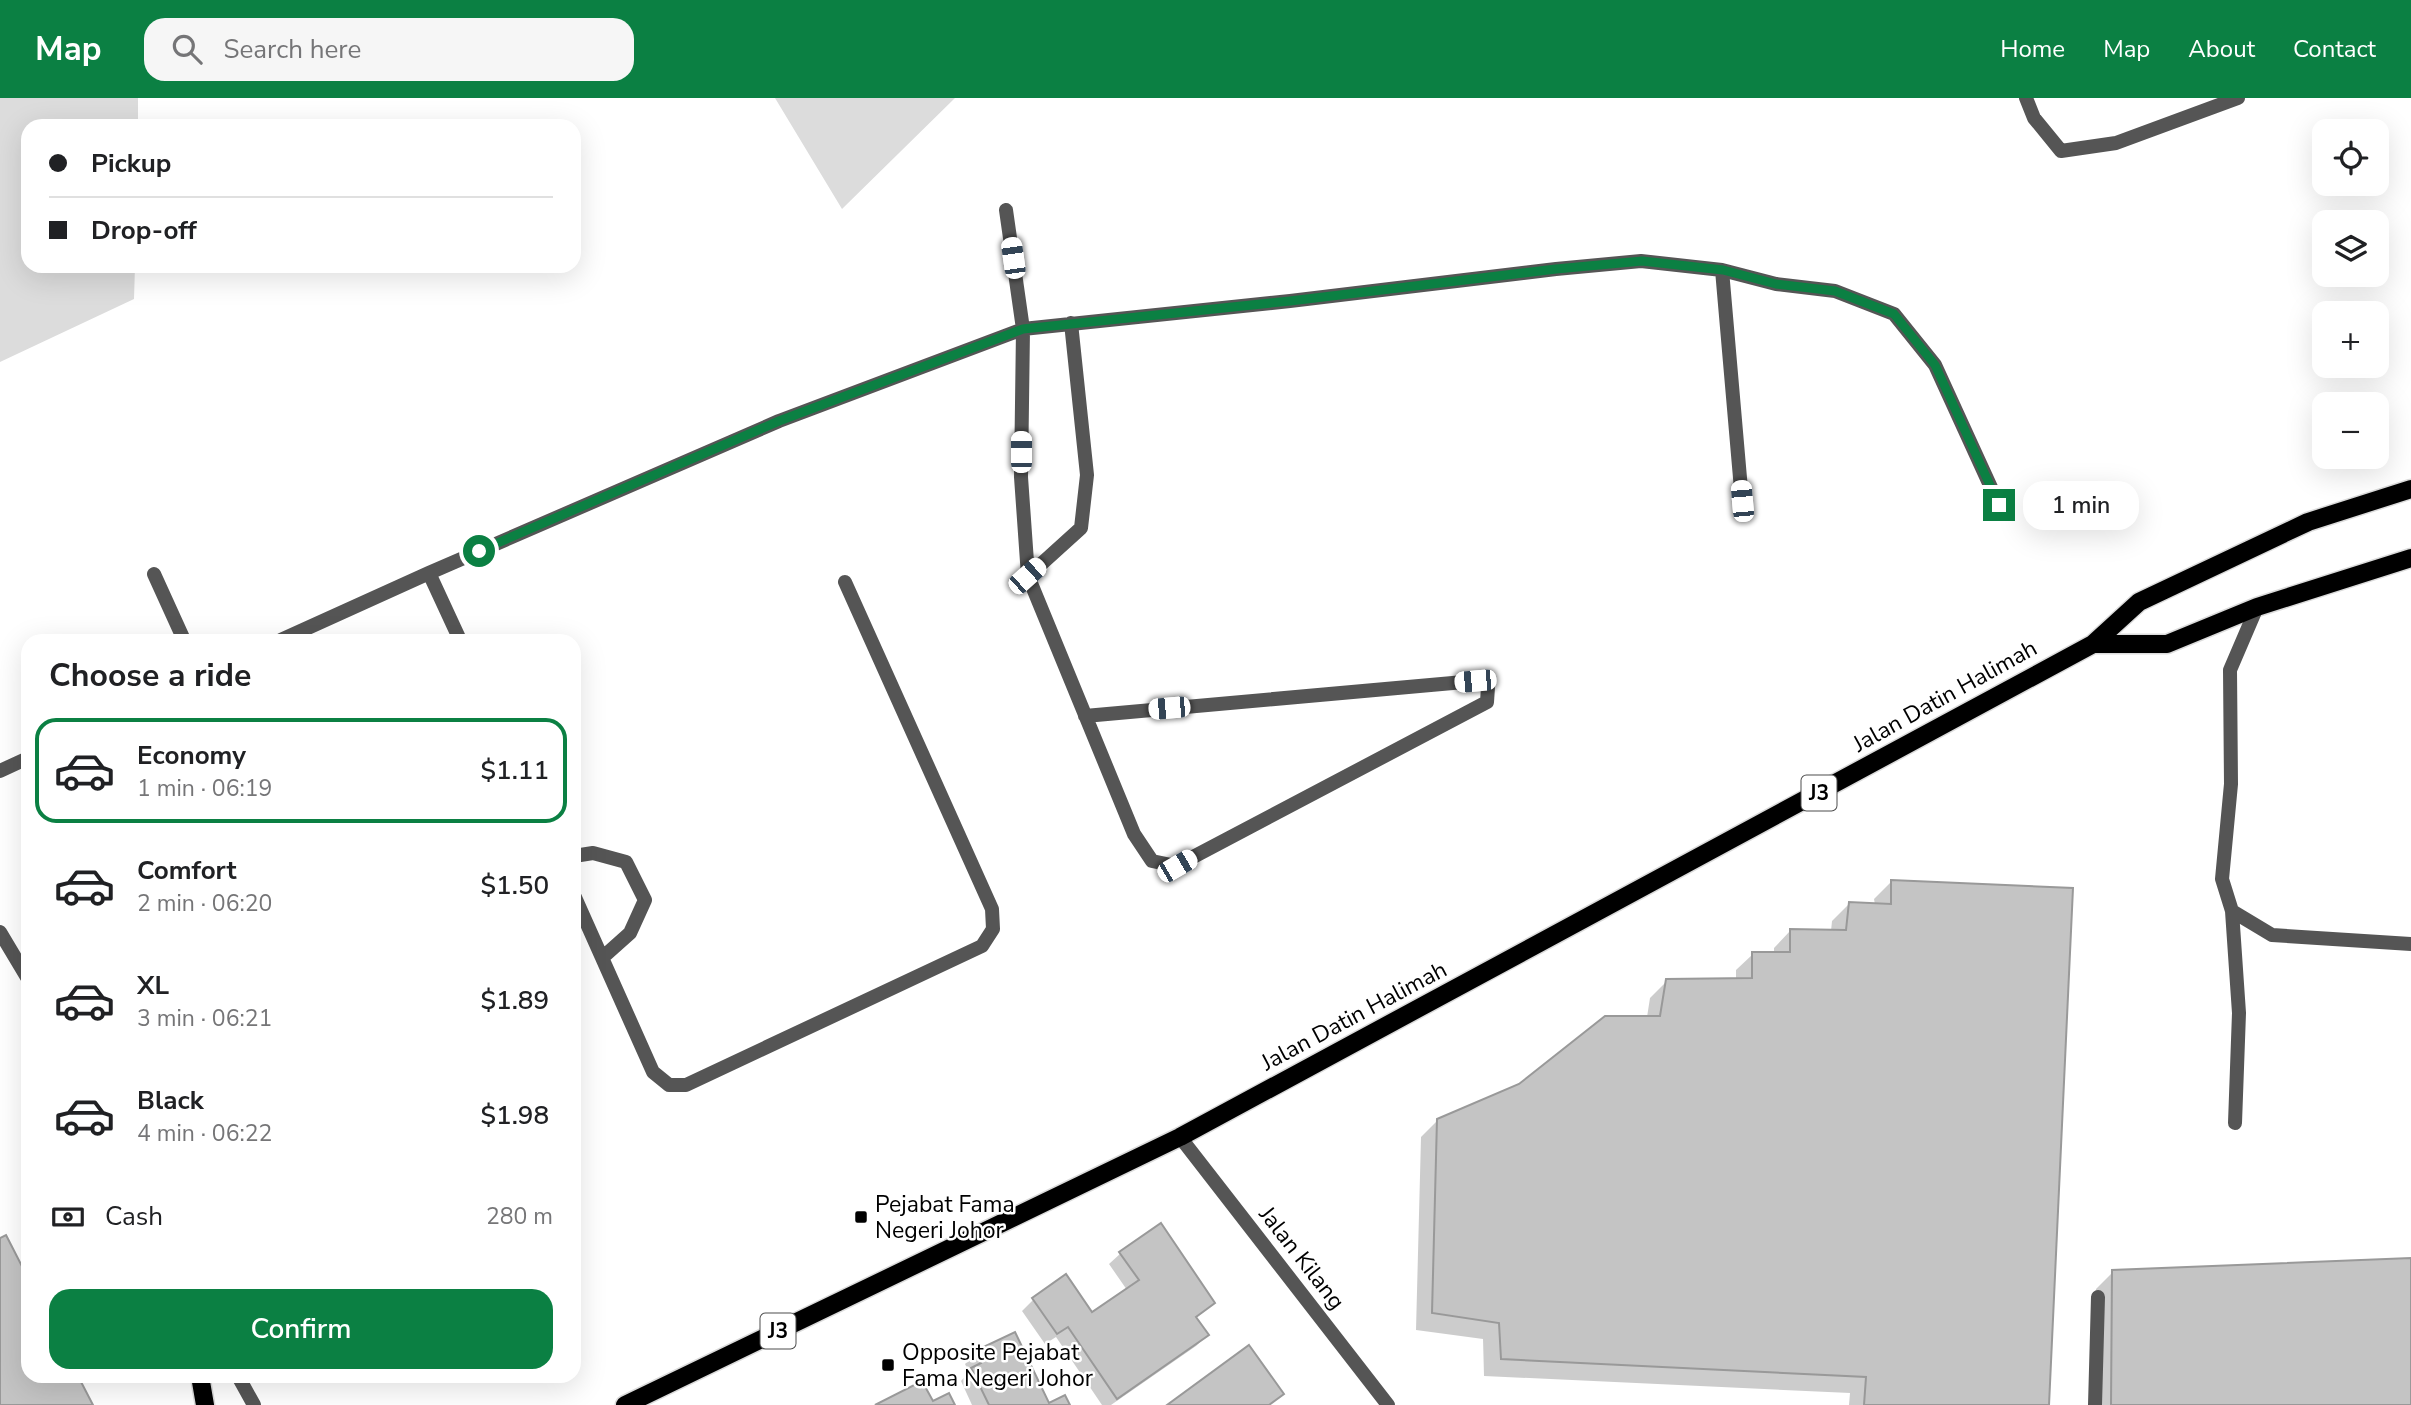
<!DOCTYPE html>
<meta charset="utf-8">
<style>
body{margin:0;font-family:"Nunito Sans",sans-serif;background:#f6f6f6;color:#202124;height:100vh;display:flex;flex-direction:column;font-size:26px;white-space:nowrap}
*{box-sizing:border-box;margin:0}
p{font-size:23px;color:#757577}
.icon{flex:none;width:38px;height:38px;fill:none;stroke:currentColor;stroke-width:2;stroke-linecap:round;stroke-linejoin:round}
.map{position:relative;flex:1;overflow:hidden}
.sheet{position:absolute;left:21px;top:536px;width:560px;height:749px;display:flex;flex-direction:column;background:#fff;border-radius:21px;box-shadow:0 7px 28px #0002}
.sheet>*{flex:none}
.guide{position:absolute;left:21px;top:21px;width:560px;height:154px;border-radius:21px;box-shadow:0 7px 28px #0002;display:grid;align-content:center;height:154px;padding:0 28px;background:#fff}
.controls{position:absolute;left:2312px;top:21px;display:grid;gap:14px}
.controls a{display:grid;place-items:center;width:77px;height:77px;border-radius:14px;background:#fff;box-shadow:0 7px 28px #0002;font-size:35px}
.end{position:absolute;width:32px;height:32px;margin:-16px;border:9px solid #0b8043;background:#fff;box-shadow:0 0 0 4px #fff}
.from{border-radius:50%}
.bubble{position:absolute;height:49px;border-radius:21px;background:#fff;box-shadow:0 7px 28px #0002;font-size:23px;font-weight:600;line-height:49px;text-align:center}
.car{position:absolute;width:21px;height:42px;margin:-21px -10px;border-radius:9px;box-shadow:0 0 5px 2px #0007;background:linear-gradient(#fff 24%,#345 0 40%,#fff 0 76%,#345 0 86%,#fff 0)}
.guide b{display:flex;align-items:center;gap:24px;height:66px;font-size:26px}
.guide b+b{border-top:2px solid #e0e0e0}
.guide i{width:18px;height:18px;background:#202124}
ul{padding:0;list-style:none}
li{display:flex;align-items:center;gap:21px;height:105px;margin:0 14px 10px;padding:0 14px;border:4px solid transparent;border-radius:21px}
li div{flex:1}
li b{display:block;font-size:26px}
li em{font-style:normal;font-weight:600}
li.on{border-color:#0b8043}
li>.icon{width:63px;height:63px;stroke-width:1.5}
h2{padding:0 28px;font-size:32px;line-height:84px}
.pay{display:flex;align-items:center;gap:18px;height:77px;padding:0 28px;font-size:26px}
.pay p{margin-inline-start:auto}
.action{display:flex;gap:14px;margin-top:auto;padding:14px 28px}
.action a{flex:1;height:80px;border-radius:21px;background:#0b8043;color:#fff;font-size:28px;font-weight:600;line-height:80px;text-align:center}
header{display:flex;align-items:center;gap:42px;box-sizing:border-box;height:98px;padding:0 35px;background:#0b8043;color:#fff}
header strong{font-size:33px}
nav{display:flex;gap:38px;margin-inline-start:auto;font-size:24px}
.search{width:490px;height:63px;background:#f6f6f6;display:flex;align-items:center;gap:18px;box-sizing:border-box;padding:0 24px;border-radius:21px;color:#757577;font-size:26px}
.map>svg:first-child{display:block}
</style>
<header>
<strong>Map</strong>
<div class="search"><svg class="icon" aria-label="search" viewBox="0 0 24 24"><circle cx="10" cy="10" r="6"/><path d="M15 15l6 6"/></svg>Search here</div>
<nav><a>Home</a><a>Map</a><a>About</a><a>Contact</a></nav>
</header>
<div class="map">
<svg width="2411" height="1307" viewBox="0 0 2411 1307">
<rect width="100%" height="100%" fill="#fff"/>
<path fill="#dcdcdc" d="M0,0H138V28H28V168H135L134,201L0,264Z
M775,0H955L842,111Z"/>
<path fill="#0003" d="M1891,784L2047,1307H1849L1850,1295L1484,1278L1483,1241L1416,1232L1421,1039L1438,1022L1520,987L1647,919L1650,900L1667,883L1736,882V872L1753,856H1774V850L1790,833H1831L1832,823L1849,806L1875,807L1874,801Z
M1121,1155L1213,1205L1195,1221L1207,1237L1196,1248L1111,1307H1102L1056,1239L1045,1246L1022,1213L1033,1202L1092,1216L1127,1192L1109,1166Z
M2411,1162V1307H2095L2096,1191L2113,1174Z
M976,1255L1048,1307H1068H972L961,1283L969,1274L965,1266Z"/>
<path fill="#c4c4c4" stroke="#999" stroke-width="2" d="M1891,782L2073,790L2049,1307H1864L1866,1279L1501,1261L1499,1225L1432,1215L1437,1021L1519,986L1605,918H1660L1666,881L1752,880V854H1790V831L1846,832L1849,804L1891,806Z
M1161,1125L1215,1205L1196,1219L1209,1237L1117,1301L1068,1229L1057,1236L1032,1200L1066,1176L1092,1214L1139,1182L1119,1154Z
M6,1137L28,1180V1278H78L93,1307H0V1140Z
M2411,1160V1307H2111L2112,1172Z
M1015,1234L1049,1305L1065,1297L1070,1307H989L971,1270L981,1265L975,1253Z
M1249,1247L1284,1296L1269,1307H1167Z
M922,1283L933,1303L949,1295L955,1307H875Z"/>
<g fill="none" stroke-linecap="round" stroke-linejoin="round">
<g stroke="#dbdbdb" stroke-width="21">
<path id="primary" d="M2093,546H2167L2257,509L2411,460
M200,1278L205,1307
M625,1307L1180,1039L2093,546L2139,504L2308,424L2411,391"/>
</g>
<path stroke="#555" stroke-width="14" d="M2026,0L2034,20L2061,53L2116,45L2238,0
M1006,112L1023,231L1021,379L1028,478L1134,736L1152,763L1176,768L1487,604L1488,589L1475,583L1085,618
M1722,172L1742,403
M429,475L460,542
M154,476L184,542
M1028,478L1081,430L1087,377L1071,225
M2257,509L2230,572L2231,686L2222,781L2232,813L2272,837L2411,846
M281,542L429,475L779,323L1023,231L1290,203L1556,171L1641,163L1722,172L1776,186L1835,193L1894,216L1935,267L1999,407
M0,673L28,660
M574,758L593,755L626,764L645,802L630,835L602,860
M574,797L653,974L669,987H686L982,848L993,831L992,811L845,484
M2232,813L2239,915L2235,1025
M2095,1307L2098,1199"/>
<path stroke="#555" stroke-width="14" d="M1180,1039L1388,1307"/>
<path stroke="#555" stroke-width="14" d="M0,834L28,881
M238,1278L254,1307"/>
<use href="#primary" stroke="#000" stroke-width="18"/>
</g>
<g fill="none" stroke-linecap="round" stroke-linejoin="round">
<path stroke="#0b8043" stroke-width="9" d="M479,453L779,323L1023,231L1290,203L1556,171L1642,163L1723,172L1776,186L1835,193L1894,216L1935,267L1999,407"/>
</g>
<g fill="#000" stroke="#fff" stroke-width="2.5">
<rect x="854" y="1112" width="14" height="14" rx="3.5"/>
<rect x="881" y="1260" width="14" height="14" rx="3.5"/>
</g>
<g text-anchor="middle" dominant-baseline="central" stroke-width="5" stroke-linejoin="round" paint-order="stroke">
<g fill="#fff" stroke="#4c4c4c" stroke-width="2">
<rect x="1801.5" y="677.5" width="35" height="35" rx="5"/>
<rect x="760.5" y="1215.5" width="35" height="35" rx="5"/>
</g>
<g font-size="21" font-weight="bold" fill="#000">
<text x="1819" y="695">J3</text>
<text x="778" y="1233">J3</text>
</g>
<g font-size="23" fill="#000" stroke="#fff">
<text transform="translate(1945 598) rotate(-29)">Jalan Datin Halimah</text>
<text transform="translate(1354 918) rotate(-28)">Jalan Datin Halimah</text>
<text transform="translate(1302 1160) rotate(52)">Jalan Kilang</text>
</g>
<g font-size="23" fill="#000" stroke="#fff" text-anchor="start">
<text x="875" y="1106">Pejabat Fama<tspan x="875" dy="26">Negeri Johor</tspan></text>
<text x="902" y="1254">Opposite Pejabat<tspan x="902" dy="26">Fama Negeri Johor</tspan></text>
</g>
</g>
</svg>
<div class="controls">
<a><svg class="icon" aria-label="locate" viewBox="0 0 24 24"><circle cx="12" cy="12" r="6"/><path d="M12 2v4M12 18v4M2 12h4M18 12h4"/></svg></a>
<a><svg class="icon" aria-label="layers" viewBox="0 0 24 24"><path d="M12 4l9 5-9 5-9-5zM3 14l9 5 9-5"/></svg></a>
<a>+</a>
<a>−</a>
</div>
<i class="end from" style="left:479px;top:453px"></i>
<i class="end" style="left:1999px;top:407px"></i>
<div class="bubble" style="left:2023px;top:383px;width:116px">1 min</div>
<i class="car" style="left:1013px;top:160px;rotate:352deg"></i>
<i class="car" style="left:1021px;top:354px;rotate:0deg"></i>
<i class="car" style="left:1742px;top:403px;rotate:355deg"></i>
<i class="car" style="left:1027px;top:478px;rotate:48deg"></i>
<i class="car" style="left:1475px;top:583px;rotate:265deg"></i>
<i class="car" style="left:1169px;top:610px;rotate:265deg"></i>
<i class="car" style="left:1177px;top:768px;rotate:60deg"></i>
<div class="guide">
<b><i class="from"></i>Pickup</b>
<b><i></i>Drop-off</b>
</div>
<section class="sheet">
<h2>Choose a ride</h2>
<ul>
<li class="on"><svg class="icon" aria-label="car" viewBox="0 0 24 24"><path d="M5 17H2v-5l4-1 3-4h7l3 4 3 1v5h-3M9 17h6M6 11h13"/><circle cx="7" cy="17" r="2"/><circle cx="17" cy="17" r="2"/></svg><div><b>Economy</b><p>1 min · 06:19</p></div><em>$1.11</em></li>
<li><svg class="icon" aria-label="car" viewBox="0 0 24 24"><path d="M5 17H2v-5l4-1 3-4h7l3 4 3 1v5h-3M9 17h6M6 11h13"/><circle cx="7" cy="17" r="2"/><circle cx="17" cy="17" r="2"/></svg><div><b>Comfort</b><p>2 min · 06:20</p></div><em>$1.50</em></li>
<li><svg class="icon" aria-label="car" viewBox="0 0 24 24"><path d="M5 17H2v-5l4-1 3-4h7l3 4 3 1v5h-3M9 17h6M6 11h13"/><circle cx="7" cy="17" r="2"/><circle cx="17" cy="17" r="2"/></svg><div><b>XL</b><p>3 min · 06:21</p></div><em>$1.89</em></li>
<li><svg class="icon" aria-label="car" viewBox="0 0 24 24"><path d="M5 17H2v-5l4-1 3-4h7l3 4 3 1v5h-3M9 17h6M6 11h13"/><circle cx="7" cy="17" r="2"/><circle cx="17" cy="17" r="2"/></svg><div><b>Black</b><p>4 min · 06:22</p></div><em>$1.98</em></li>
</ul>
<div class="pay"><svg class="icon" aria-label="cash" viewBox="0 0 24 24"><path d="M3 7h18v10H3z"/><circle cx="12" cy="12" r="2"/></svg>Cash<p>280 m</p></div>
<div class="action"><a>Confirm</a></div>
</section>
</div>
